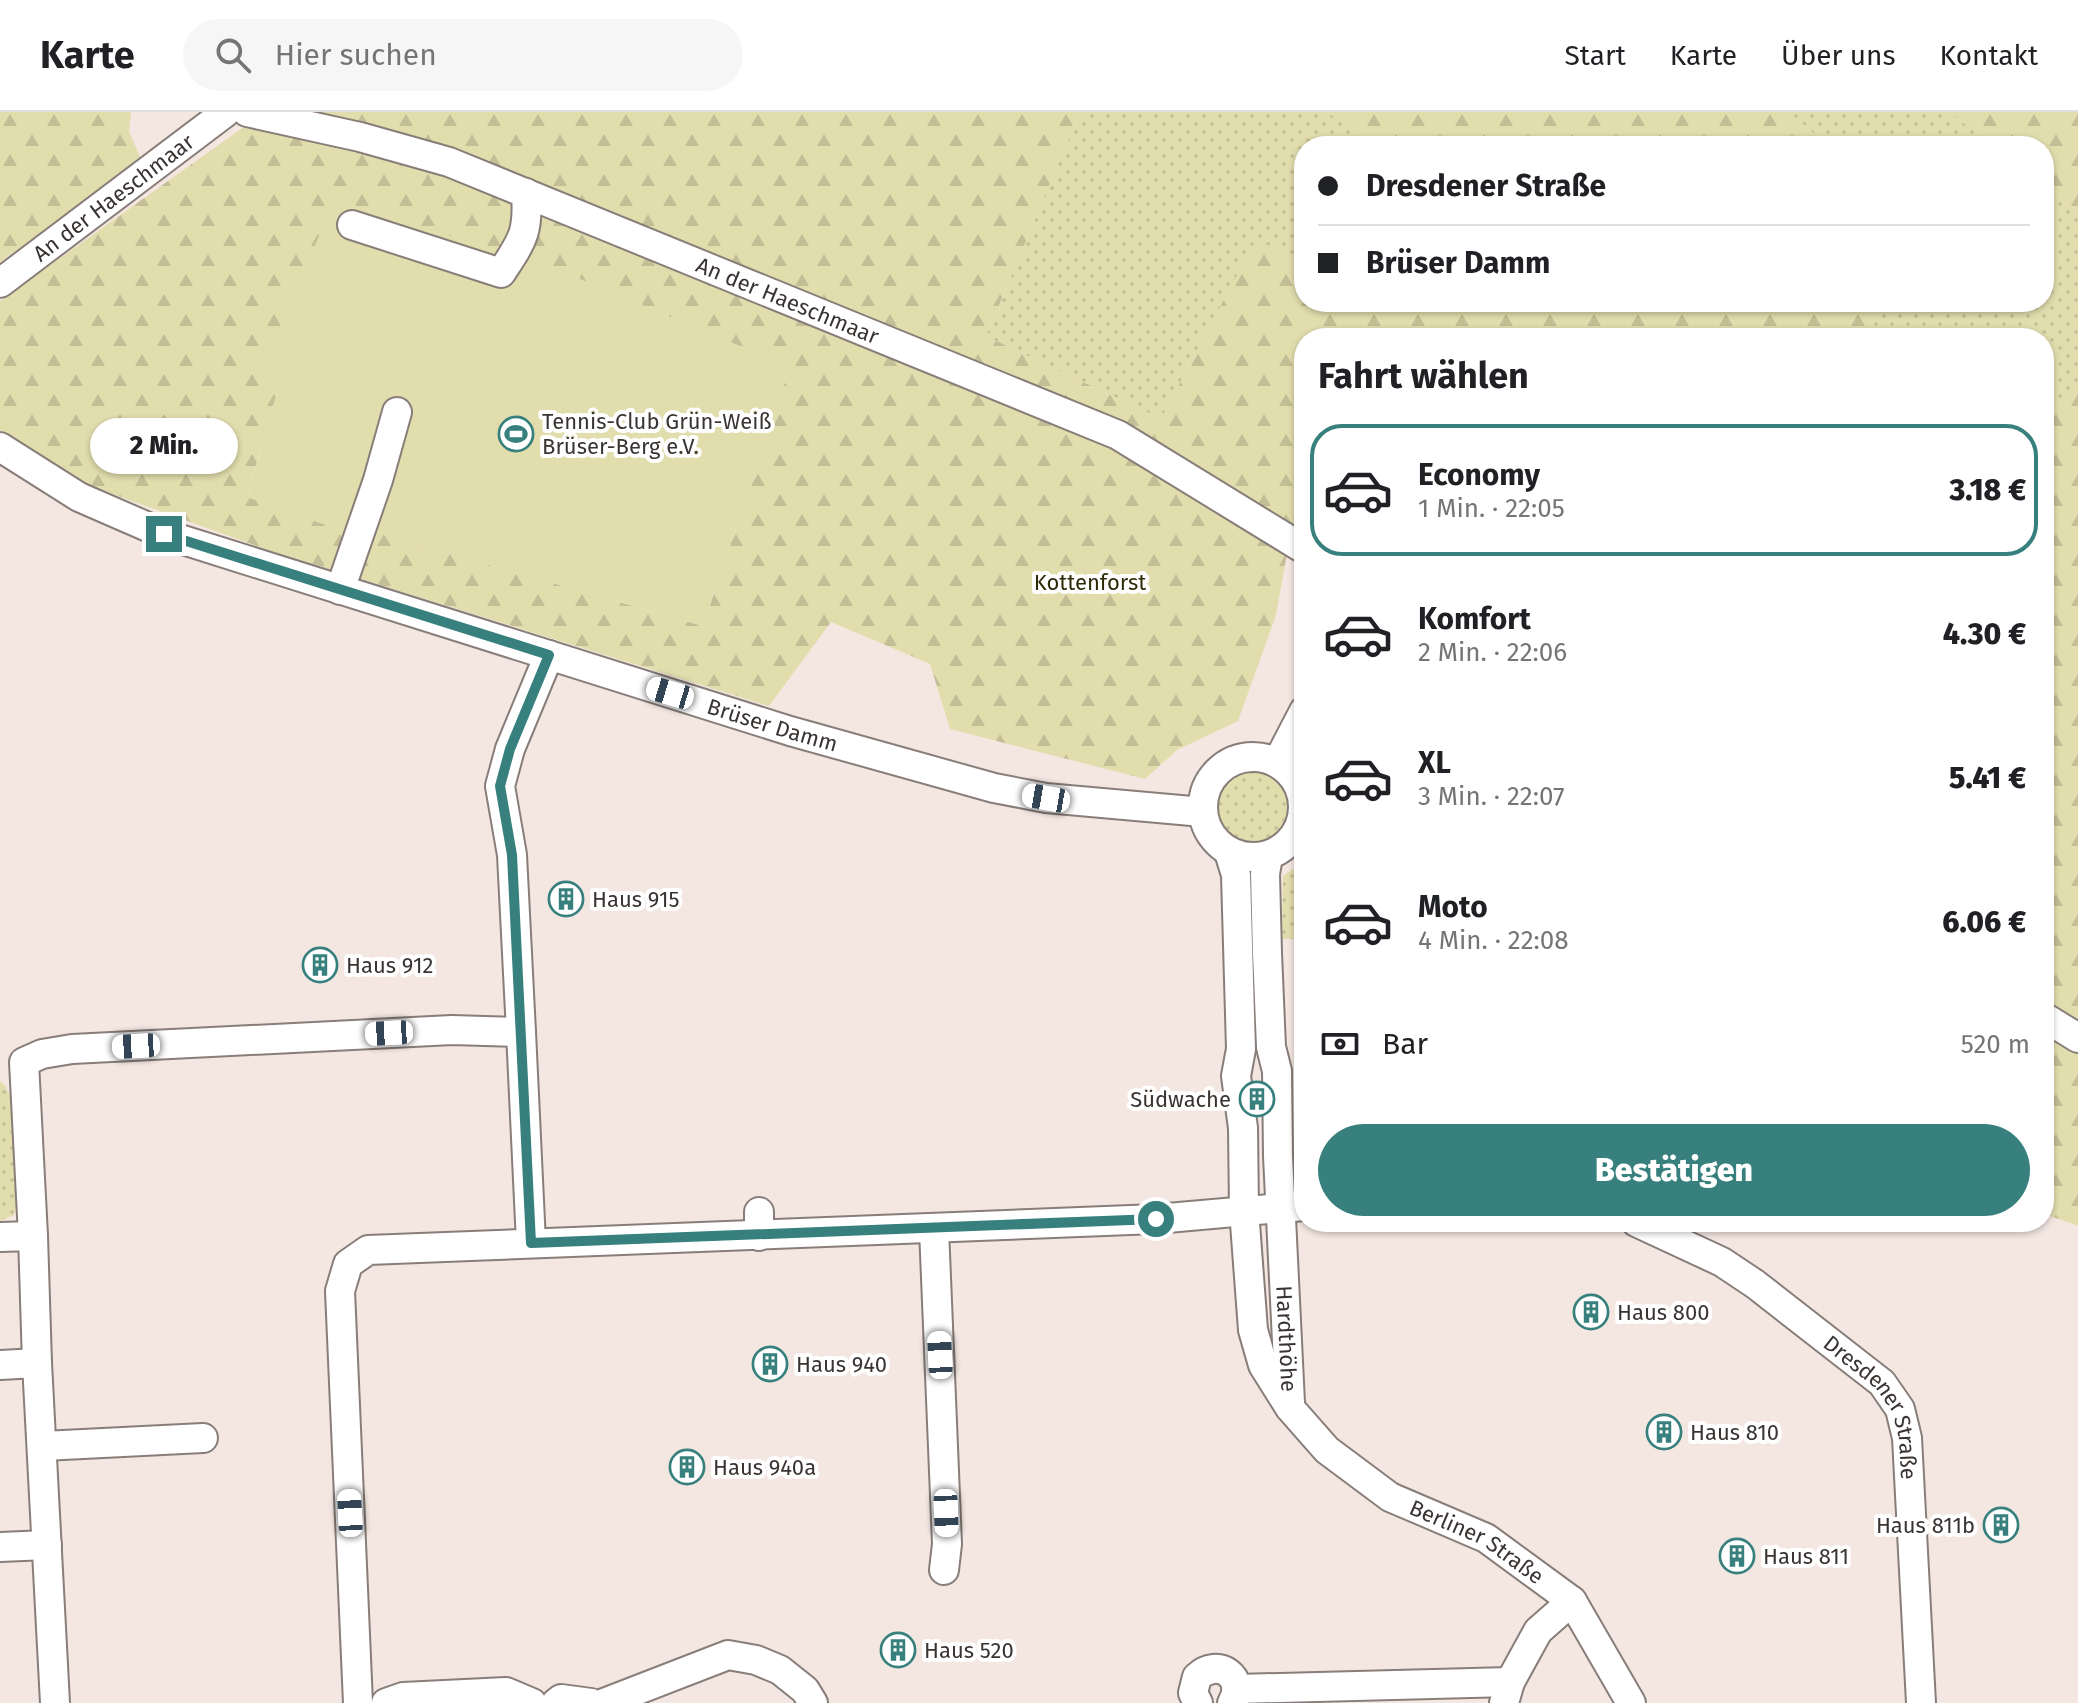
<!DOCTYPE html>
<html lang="de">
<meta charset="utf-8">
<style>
body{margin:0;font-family:"Fira Sans",sans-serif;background:#f6f6f6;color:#202124;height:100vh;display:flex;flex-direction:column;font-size:30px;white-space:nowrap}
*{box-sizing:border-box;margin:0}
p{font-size:26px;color:#757577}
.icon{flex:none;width:44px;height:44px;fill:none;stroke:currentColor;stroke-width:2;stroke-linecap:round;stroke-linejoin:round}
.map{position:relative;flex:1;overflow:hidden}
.panel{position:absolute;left:1294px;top:216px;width:760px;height:904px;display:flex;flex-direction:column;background:#fff;border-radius:32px;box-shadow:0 2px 6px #0004}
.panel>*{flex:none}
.guide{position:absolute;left:1294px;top:24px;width:760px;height:176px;border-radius:32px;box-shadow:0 2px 6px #0004;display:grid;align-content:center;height:176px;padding:0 24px;background:#fff}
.end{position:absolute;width:36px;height:36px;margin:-18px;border:10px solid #37807d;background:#fff;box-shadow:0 0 0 4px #fff}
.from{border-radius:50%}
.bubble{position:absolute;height:56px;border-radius:28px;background:#fff;box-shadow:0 2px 6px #0004;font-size:26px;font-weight:800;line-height:56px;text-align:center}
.car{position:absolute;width:24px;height:48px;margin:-24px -12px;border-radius:10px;box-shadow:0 0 6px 2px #0007;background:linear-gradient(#fff 24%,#345 0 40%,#fff 0 76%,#345 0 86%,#fff 0)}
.guide b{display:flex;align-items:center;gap:28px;height:76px;font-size:30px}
.guide b+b{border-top:2px solid #e0e0e0}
.guide i{width:20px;height:20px;background:#202124}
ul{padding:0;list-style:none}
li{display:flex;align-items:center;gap:24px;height:132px;margin:0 16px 12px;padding:0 8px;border:4px solid transparent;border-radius:32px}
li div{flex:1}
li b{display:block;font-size:30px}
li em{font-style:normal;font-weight:800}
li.current{border-color:#37807d}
li>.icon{width:72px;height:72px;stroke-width:1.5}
h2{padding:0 24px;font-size:36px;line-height:96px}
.pay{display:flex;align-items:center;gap:20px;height:88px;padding:0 24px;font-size:30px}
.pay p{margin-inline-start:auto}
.button{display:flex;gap:16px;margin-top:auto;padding:16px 24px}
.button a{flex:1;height:92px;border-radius:48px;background:#37807d;color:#fff;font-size:32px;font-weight:800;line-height:92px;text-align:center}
header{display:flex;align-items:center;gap:48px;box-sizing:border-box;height:112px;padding:0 40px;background:#fff;border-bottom:2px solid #e0e0e0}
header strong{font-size:38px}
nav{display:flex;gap:44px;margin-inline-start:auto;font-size:28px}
.search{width:560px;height:72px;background:#f6f6f6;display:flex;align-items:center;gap:20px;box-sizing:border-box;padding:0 28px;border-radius:44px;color:#757577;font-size:30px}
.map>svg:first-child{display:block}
</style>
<header>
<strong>Karte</strong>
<div class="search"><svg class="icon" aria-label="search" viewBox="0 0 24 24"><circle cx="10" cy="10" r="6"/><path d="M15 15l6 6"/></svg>Hier suchen</div>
<nav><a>Start</a><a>Karte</a><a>Über uns</a><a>Kontakt</a></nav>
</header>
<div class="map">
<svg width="2078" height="1591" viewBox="0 0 2078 1591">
<defs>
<pattern id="grass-dots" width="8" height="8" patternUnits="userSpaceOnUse" patternTransform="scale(2)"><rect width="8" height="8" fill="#e2ddad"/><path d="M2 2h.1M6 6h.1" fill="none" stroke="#c3be95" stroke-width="1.8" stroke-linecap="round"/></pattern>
<pattern id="forest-firs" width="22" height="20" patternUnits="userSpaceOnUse" patternTransform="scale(2)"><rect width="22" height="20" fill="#e2ddad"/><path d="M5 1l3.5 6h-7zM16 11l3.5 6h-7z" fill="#c3be95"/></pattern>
</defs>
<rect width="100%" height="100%" fill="#f4e7e2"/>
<path fill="url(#grass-dots)" d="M1080,0H1325L1360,18L1354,34H1304V151L1256,128L1161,307L986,224Z
M1789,0H1950L1993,34H1828Z
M2044,74L2078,101V274L2044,298V226H1884L1869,214L1894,190H2044Z
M1218 695a37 37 0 1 1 74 0a37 37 0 1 1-74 0Z
M1304,749V827H1282L1283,764Z
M0,969L5,973L12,988L18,1087L14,1103L0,1109Z"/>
<path fill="url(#forest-firs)" d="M0,0H131L129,20L142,49L0,150Z
M249,0H1080L986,224L1161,307L1256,127L1304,151V190H1894L1869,214L1884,226H1304V433L1290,425L1276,503L1238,609L1177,638L1145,667L950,617L930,552L831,510L769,594L355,465L370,419L703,514L790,255L558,158L263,252L283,260L247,384L348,421L336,459L262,436L85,372L0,318V189L245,14Z
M1325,0H1789L1828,34H1354L1360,18Z
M1950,0H2078V101L2044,74V34H1993Z
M2078,274V1113H2076L2044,1102V298Z"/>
<path fill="#e2ddad" d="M335,87L558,158L790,255L703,514L370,419L348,421L247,385L283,260L263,253Z"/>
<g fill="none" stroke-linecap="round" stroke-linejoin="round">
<g stroke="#887d78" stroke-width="32">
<g id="minor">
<path id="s1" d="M247,0L360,25L449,50L1118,323L1304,437"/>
<path d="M352,113L501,161C522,129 529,121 526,81"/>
<path id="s2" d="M0,171L226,0"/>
<path id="s3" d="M0,335L79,385L164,422L790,619L994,676L1046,686L1203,700"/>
<path d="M340,478L378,368L397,300"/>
<circle cx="1253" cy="695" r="50"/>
<path d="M1277,651L1304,599"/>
<path id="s4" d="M1229,740L1236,763L1241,937L1236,964L1243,1016L1244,1098L1253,1218L1263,1253L1290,1296L1327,1338L1390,1385L1486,1426L1572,1489L1631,1591"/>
<path id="s5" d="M1268,744L1265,762L1267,841L1271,935L1277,959L1278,1044L1290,1291"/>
<path d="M2044,905L2078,926"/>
<path d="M521,920L512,743L500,674L510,637L549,543"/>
<path d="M759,1100V1124"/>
<path id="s6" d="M1636,1110L1722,1150L1755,1172L1882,1271L1900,1297L1907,1326L1921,1591"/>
<path d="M934,1117L947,1432L944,1458"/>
<path d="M33,1124L24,950L42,942L72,937L452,918L521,920L531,1131"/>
<path d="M0,1125L33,1124L37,1251L55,1591"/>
<path d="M0,1253L37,1251"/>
<path d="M43,1334L203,1326"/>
<path d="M0,1435L47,1433"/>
<path d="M1237,1577L1510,1570"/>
<path d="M358,1591L340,1179L348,1152L368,1138L1156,1107L1304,1094"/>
<path d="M386,1591L403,1585L506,1580L532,1591"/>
<path d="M556,1591L561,1587L591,1591"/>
<path d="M604,1591L728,1543L756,1548L780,1558L805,1578L813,1591"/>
<path d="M1198,1591L1193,1581L1197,1565C1218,1545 1247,1565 1232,1591"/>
<path d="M1504,1591L1510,1570L1538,1519L1572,1489"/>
</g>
</g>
<use href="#minor" stroke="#fff" stroke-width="28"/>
</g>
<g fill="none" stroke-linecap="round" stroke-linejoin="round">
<path stroke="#37807d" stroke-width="10" d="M164,422L549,543L510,637L500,674L512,743L531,1131L1156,1107"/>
</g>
<defs>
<g id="stadium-ring" transform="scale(1.8)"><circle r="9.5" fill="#fff" stroke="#37807d" stroke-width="1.5"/><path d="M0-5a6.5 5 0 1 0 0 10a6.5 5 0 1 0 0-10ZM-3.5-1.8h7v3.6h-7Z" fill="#37807d"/></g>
<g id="building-ring" transform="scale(1.8)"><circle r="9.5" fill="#fff" stroke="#37807d" stroke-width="1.5"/><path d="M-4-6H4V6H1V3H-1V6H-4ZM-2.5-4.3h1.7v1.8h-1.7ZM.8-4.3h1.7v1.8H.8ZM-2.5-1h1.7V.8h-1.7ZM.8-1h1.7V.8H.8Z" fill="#37807d"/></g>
</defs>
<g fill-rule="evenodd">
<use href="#stadium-ring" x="516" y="322"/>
<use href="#building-ring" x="566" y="787"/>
<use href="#building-ring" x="320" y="853"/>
<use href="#building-ring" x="1257" y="987"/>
<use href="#building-ring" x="1591" y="1200"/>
<use href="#building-ring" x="770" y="1252"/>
<use href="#building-ring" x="1664" y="1320"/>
<use href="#building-ring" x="687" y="1355"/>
<use href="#building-ring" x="2001" y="1413"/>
<use href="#building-ring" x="1737" y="1444"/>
<use href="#building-ring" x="898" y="1538"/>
</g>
<g text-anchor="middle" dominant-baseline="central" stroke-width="8" stroke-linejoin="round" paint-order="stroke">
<g font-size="22" fill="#393432" stroke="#fff">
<text stroke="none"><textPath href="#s2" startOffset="142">An der Haeschmaar</textPath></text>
<text stroke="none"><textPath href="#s1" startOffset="574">An der Haeschmaar</textPath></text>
<text stroke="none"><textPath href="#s3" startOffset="824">Brüser Damm</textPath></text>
<text stroke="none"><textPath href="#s5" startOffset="484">Hardthöhe</textPath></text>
<text stroke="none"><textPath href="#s6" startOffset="312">Dresdener Straße</textPath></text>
<text stroke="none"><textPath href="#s4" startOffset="800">Berliner Straße</textPath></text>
</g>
<g font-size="22" fill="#393432" stroke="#fff" text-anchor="start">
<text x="542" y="309">Tennis-Club Grün-Weiß<tspan x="542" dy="25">Brüser-Berg e.V.</tspan></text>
<text x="592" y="787">Haus 915</text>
<text x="346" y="853">Haus 912</text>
<text x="1231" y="987" text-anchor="end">Südwache</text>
<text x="1617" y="1200">Haus 800</text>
<text x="796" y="1252">Haus 940</text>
<text x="1690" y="1320">Haus 810</text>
<text x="713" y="1355">Haus 940a</text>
<text x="1975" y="1413" text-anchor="end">Haus 811b</text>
<text x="1763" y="1444">Haus 811</text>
<text x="924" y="1538">Haus 520</text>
</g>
<g font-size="22" fill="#2f2b08" stroke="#fff">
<text x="1090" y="470">Kottenforst</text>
</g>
</g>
</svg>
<i class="end from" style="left:1156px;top:1107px"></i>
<i class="end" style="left:164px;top:422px"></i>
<div class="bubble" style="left:90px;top:306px;width:148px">2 Min.</div>
<i class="car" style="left:670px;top:581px;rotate:287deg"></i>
<i class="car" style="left:1046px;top:686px;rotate:280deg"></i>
<i class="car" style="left:389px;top:921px;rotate:267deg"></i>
<i class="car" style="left:136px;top:934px;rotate:267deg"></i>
<i class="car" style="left:940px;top:1243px;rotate:357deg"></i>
<i class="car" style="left:350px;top:1401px;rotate:357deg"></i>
<i class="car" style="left:946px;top:1401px;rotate:178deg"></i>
<div class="guide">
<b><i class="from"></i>Dresdener Straße</b>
<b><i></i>Brüser Damm</b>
</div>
<section class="panel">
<h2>Fahrt wählen</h2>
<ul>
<li class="current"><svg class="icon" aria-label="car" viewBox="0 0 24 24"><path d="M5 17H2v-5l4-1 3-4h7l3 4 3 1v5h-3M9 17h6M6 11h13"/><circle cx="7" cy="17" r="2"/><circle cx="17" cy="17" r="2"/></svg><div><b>Economy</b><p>1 Min. · 22:05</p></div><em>3.18 €</em></li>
<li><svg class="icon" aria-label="car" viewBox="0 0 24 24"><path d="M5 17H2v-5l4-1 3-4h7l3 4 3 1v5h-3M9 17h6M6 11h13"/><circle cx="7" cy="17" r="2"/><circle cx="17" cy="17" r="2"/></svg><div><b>Komfort</b><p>2 Min. · 22:06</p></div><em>4.30 €</em></li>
<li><svg class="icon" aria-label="car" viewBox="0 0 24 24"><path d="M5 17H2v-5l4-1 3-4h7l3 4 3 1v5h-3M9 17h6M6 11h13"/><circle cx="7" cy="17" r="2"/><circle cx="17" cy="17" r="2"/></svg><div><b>XL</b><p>3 Min. · 22:07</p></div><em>5.41 €</em></li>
<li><svg class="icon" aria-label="car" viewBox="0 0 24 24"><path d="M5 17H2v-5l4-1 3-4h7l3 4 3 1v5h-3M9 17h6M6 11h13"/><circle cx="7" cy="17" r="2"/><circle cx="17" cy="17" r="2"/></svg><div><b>Moto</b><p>4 Min. · 22:08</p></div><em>6.06 €</em></li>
</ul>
<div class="pay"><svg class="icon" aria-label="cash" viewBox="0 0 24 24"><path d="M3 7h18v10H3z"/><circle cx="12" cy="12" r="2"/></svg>Bar<p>520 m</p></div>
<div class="button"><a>Bestätigen</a></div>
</section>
</div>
